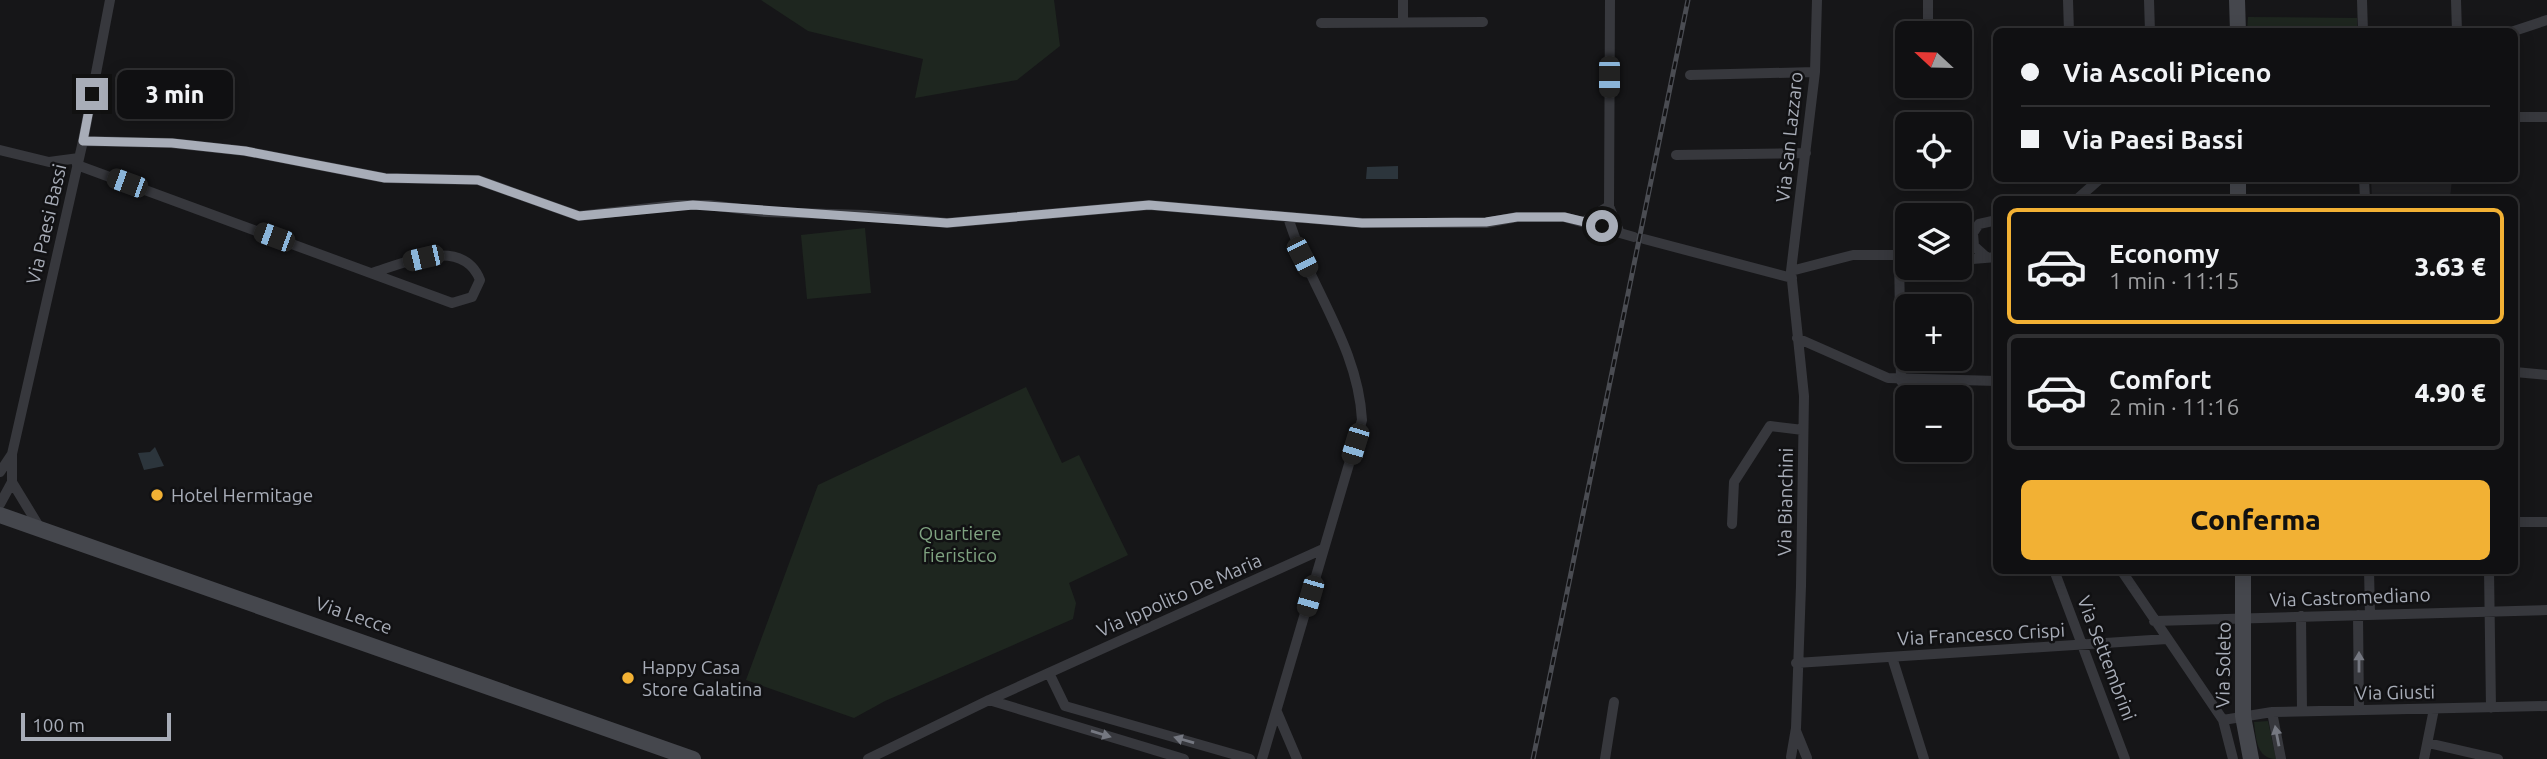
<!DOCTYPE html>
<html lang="it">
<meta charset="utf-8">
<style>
body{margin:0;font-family:Ubuntu,sans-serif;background:#1e1e20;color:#f1f3f6;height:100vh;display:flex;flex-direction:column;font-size:26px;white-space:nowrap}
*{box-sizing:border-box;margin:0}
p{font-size:23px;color:#9c9d9f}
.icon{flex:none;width:38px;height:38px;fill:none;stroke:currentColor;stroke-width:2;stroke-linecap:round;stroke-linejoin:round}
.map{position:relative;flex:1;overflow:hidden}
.sheet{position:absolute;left:1993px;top:196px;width:525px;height:378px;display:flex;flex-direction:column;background:#101012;border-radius:10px;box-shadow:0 4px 18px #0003,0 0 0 2px #303032}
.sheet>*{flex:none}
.guide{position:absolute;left:1993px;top:28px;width:525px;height:154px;border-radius:10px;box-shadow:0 4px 18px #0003,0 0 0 2px #303032;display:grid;align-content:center;height:154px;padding:0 28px;background:#101012}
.needle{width:46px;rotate:292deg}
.tools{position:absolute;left:1895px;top:21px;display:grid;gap:14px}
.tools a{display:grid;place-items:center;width:77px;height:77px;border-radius:10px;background:#101012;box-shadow:0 4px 18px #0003,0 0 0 2px #303032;font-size:35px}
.scale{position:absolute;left:21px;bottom:18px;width:150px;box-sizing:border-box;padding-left:7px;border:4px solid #a8adb8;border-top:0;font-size:19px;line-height:24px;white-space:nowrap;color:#a8adb8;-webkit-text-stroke:5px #111113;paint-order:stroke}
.end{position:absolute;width:32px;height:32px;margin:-16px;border:9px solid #a8adb8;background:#111;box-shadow:0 0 0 4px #111}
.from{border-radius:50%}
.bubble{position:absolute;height:49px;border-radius:10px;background:#101012;box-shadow:0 4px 18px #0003,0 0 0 2px #303032;font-size:23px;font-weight:800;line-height:49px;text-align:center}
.car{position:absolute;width:21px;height:42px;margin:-21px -10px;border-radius:9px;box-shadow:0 0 5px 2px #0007;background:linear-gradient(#222 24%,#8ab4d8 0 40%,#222 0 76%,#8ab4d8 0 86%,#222 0)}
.guide b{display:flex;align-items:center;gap:24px;height:66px;font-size:26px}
.guide b+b{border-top:2px solid #303032}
.guide i{width:18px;height:18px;background:#f1f3f6}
ul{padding:12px 0 0;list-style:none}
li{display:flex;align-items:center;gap:21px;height:116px;margin:0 14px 10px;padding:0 14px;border:4px solid #303032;border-radius:10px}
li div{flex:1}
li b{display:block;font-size:26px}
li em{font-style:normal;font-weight:800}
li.on{border-color:#f2b134}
li>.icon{width:63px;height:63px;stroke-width:1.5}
.primary-button{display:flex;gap:14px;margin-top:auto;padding:14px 28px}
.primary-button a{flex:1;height:80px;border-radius:10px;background:#f2b134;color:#111;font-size:28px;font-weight:800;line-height:80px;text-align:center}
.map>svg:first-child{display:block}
</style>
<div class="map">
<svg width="2547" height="759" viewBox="0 0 2547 759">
<rect width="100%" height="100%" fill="#161618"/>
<path fill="#222225" d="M2371,179H2452L2450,199H2372Z"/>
<path fill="#1e261f" d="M761,0H1054L1060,46L1017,80L915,98L923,59L808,31Z
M2248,17L2357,18V31H2247Z
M865,228L871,293L807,299L801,235Z
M1026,387L1062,463L1079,455L1128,555L1069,583L1076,603L1073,619L885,701L854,718L746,680L818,485Z
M2268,721L2276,759C2256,759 2256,737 2254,722Z"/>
<path fill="#2c353c" d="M1398,166V179H1366L1367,167Z
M155,447L164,466L144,470L138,453L150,452Z"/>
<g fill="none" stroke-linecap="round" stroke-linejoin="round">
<path stroke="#37383d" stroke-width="10" d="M1403,0V22
M1610,0L1609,206L1619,231
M1928,0V22
M2068,0L2069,32
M2149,0L2150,32
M2362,0L2363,32
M2456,0L2457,32
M1321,23L1483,22
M2511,32L2547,20
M1690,75L1815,72
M2515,117H2547
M83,141L171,143L245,151L385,178L478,180L579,216L676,205H709L765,212L865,215L947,223L1149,205L1362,223H1486L1517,217H1564L1634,237
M0,150L49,162L79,158
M1676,155L1806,153
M77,165L452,303L472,297L480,280C463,236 404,263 372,273
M2364,178L2365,200
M2076,200L2101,178
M1585,221L1609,206
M1644,239L1792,278
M1899,254L1901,381
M1985,256L1974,246L1973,233L1979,224L1997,220
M1960,260L1997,257
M1791,271L1853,255H1908
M1797,338L1888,378L1997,381
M2515,372L2547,375
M0,472L12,454
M0,504L12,482
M2515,522H2547
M1732,524L1734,482L1770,426L1803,430
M40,528L12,482V454L83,141L110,0
M2054,570L2125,759
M2121,570L2223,720L2233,759
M2369,570L2370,614
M2489,570L2491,708
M2358,615L2359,710
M2301,616L2302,711
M2154,621L2547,610
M1892,657L1924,759
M1796,663L2167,639
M1049,673L1065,706L1250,759
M989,700L1184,759
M1277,712L1297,759
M2272,712L2281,759
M2223,720L2272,712L2547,706
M1796,731L1807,758
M2428,743L2498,759
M1791,757L1796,728L1801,586L1804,396L1791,271L1815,72L1817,0
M868,759L989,700L1323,549
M1262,759L1362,420C1358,345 1309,287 1288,217
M1605,759L1614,702
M2424,759L2434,709"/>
<path stroke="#45474d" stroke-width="16" d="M2237,0L2238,32
M2238,200V178
M0,515L693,759
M2243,570V716L2251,759"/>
<g stroke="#4a4c52" stroke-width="5">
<path id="rail" d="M1533,759L1688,0"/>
</g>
<use href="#rail" stroke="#111113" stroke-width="2.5" stroke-dasharray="8" stroke-linecap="butt"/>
</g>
<defs><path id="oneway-solid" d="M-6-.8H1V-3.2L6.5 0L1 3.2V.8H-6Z" transform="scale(1.75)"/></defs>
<g fill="#757881">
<use href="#oneway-solid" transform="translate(2359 662) rotate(-90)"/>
<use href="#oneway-solid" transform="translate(1101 734) rotate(17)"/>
<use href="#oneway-solid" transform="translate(2277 736) rotate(-101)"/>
<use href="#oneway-solid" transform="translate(1184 740) rotate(-164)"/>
</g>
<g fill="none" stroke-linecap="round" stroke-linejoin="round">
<path stroke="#a8adb8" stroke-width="9" d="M92,94L83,141L172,143L245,151L385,178L478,180L579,216L693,205L947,223L1149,205L1362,223L1486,222L1517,217H1564L1602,226"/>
</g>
<g fill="#f2b134" stroke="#111113" stroke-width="2.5">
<circle cx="157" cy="495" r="7"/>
<circle cx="628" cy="678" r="7"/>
</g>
<g text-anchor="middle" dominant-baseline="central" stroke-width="5" stroke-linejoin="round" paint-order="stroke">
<g font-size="19" fill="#a8adb8" stroke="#111113">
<text transform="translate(1789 137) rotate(-84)">Via San Lazzaro</text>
<text transform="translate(46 224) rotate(-77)">Via Paesi Bassi</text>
<text transform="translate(1785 502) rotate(-89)">Via Bianchini</text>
<text transform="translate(1179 595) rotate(-24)">Via Ippolito De Maria</text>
<text transform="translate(2350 597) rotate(-2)">Via Castromediano</text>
<text transform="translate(354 615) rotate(19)">Via Lecce</text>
<text transform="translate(1981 634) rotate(-3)">Via Francesco Crispi</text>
<text transform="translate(2107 658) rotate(69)">Via Settembrini</text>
<text transform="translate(2223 665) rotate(-89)">Via Soleto</text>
<text transform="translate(2395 692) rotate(-1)">Via Giusti</text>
</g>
<g font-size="19" fill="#a8adb8" stroke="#111113" text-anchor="start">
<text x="171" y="495">Hotel Hermitage</text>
<text x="642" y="667">Happy Casa<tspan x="642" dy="22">Store Galatina</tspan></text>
</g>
<g font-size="19" fill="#7fa381" stroke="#111113">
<text x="960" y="533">Quartiere<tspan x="960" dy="22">fieristico</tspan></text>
</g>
</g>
</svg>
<div class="tools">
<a><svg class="needle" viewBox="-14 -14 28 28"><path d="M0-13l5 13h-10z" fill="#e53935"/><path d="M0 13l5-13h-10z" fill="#9c9d9f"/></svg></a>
<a><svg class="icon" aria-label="locate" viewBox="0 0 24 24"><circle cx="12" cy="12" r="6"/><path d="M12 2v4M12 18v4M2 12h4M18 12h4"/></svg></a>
<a><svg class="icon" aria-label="layers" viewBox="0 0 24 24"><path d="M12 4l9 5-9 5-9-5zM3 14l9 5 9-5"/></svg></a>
<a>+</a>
<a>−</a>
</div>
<div class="scale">100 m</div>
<i class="end from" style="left:1602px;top:226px"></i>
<i class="end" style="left:92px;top:94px"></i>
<div class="bubble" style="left:117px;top:70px;width:116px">3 min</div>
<i class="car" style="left:1609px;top:77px;rotate:180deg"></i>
<i class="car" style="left:127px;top:183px;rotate:290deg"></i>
<i class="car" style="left:274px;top:237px;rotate:290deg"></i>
<i class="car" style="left:1302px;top:257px;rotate:153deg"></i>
<i class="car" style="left:423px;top:258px;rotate:257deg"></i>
<i class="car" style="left:1355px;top:444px;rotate:197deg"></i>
<i class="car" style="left:1310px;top:596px;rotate:196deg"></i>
<div class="guide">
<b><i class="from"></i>Via Ascoli Piceno</b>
<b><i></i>Via Paesi Bassi</b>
</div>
<section class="sheet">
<ul>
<li class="on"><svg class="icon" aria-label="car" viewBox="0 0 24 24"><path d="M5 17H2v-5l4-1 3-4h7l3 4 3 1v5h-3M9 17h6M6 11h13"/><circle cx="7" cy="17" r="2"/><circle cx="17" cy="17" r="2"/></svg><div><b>Economy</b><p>1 min · 11:15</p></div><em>3.63 €</em></li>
<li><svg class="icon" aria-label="car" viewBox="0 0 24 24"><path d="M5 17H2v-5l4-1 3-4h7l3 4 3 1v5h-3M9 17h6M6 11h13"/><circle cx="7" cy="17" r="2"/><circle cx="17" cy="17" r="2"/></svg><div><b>Comfort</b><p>2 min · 11:16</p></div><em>4.90 €</em></li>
</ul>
<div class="primary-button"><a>Conferma</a></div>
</section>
</div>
